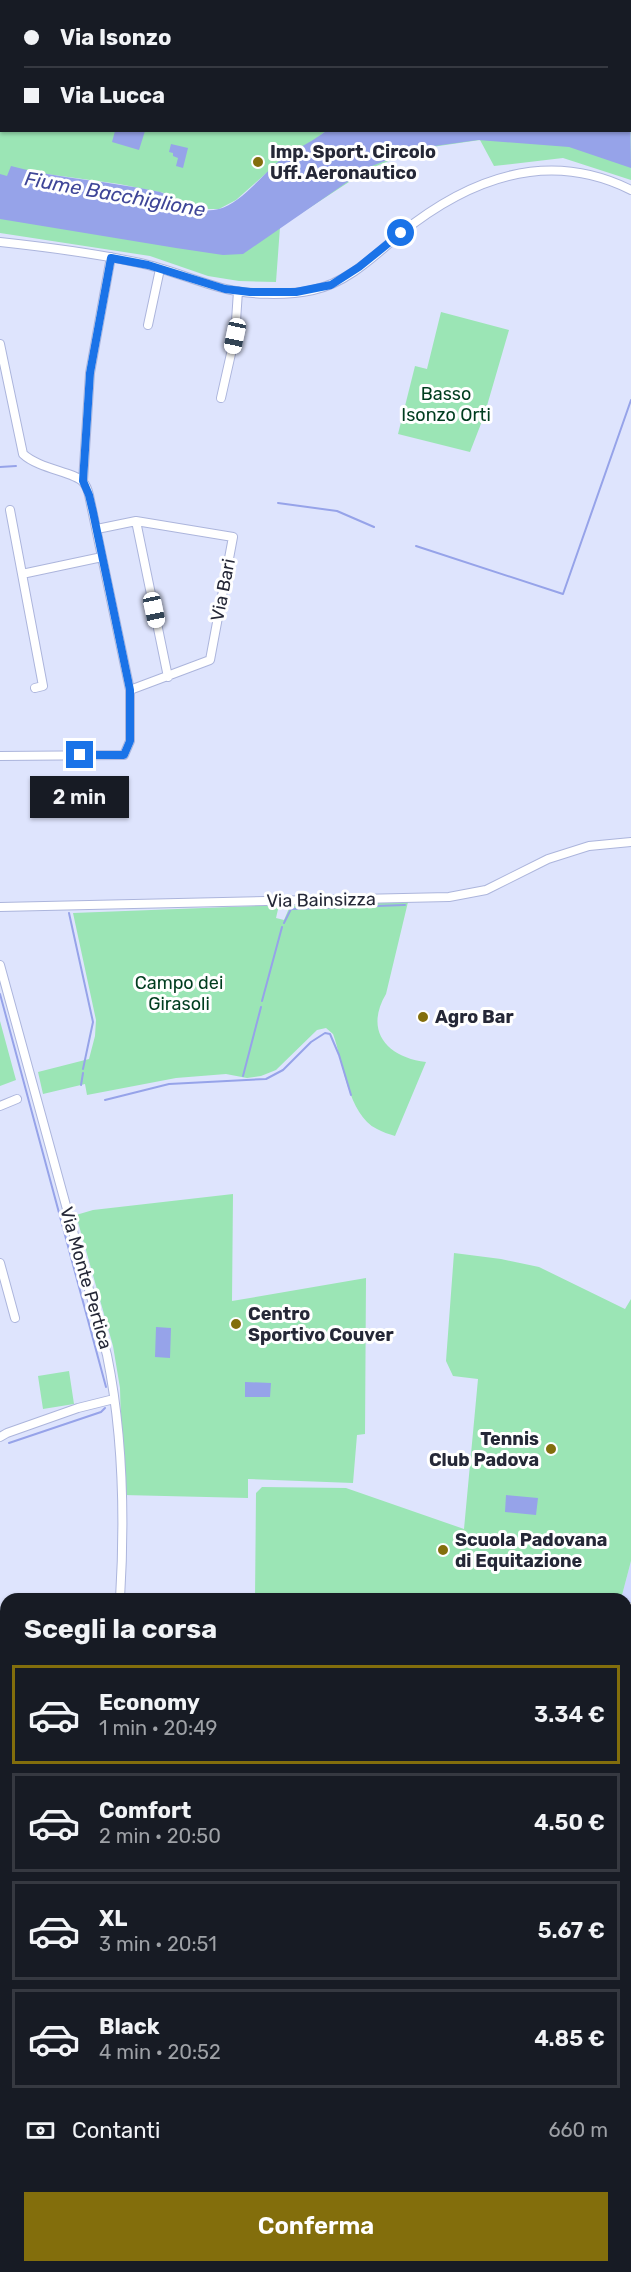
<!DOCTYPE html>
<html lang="it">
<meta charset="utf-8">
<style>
body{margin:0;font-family:Rubik,sans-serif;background:#242831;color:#f1f3f6;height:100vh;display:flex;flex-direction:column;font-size:22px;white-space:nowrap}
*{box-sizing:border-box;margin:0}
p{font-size:20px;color:#9ea1a6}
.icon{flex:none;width:33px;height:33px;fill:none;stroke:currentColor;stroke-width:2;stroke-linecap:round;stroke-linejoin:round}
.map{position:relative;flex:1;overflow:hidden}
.drawer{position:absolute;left:0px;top:1593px;width:632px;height:680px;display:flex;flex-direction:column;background:#171b24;border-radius:18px 18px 0 0;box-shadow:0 2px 4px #0004}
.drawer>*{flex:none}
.banner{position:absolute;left:0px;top:0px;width:632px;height:132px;box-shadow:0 2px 4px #0004;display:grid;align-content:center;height:132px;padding:0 24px;background:#171b24}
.end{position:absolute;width:27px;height:27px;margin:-14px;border:8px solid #1a73e8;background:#fff;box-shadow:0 0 0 3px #fff}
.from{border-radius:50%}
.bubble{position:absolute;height:42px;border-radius:0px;background:#171b24;box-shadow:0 2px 4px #0004;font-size:20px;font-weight:600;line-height:42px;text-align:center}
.car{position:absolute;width:18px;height:36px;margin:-18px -9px;border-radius:8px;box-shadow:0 0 4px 2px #0007;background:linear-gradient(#fff 24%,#345 0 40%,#fff 0 76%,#345 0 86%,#fff 0)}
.banner b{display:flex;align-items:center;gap:21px;height:57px;font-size:22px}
.banner b+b{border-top:2px solid #363941}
.banner i{width:15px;height:15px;background:#f1f3f6}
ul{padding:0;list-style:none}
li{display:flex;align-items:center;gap:18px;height:99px;margin:0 12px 9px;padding:0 12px;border:3px solid #363941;border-radius:0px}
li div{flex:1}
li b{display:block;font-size:22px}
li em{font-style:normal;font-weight:600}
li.selected{border-color:#836e0c}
li>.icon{width:54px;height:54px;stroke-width:1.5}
h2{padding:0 24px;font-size:27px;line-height:72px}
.pay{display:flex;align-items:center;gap:15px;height:66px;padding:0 24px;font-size:22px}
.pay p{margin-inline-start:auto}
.button{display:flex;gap:12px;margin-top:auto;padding:12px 24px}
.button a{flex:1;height:69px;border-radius:0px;background:#836e0c;color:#fff;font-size:24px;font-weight:600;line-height:69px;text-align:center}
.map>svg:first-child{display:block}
</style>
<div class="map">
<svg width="631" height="2272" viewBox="0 0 631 2272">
<rect width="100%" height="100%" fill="#dee4fd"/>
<path fill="#cfd7fe" d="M631,1561V2272H465V2266H626V1599H621Z"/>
<path fill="#9be5b5" d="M0,35L2,130L326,131L313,141L287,155L236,200L219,209H194L179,205L164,193L119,184L32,172L202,213H216L238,201L337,131L630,130V85L631,180L563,158L494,166L480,140L418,149L369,169L280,227L276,282L239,281L208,276L150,256L0,233Z
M441,312L509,330L484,416L470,452L398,434L415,366L427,369Z
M408,902L386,994C364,1031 387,1057 426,1062L395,1136C389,1134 382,1132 377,1129C348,1115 343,1061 333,1034L326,1028L317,1030L276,1070L261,1076L247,1078L226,1074L176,1078L87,1095L85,1084L43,1094L38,1072L89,1059L95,1036L96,1020L73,913L279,905L276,918L284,920L290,906Z
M0,1021L16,1080L0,1086Z
M233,1194L232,1301L366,1278L365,1434L357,1435L353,1483L248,1479V1498L123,1495L120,1388L113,1346L76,1215L93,1210Z
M454,1253L501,1259L539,1267L625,1309L631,1299V1561L621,1599H255L256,1493L262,1487L346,1488L464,1529L478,1379L453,1376L446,1361Z
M69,1371L74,1404L43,1409L38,1376Z
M631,1766V1864L626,1863V1769Z
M626,1920L631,1921V2158L626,2165Z
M18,2267V2266L81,2267L80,2272H17Z"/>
<path fill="#96a3e9" d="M630,97L631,168L569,147L478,140L420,148L369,167L243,254L223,255L176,248L0,219V174L7,176L11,166C59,179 110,181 160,192C167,194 172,201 179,204C189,210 208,212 219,209C243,203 266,169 287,155C300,147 313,141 326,131L630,130Z
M115,131H145L139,150L112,142Z
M171,144L188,148L183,168L176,166L178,158L173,156V153L169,152Z
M156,1327L171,1328L170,1358L155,1357Z
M245,1382L271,1383L270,1397H245Z
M506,1495L538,1498L536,1515L505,1512Z"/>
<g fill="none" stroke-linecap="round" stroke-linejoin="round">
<path stroke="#96a3e9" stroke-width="2" d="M0,467L16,466
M278,503L337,511L374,527
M416,546L563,594L631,400
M376,906L405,905
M69,913L93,1022L83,1069
M284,923L291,909L372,906
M0,994L106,1387
M262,1001L282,927
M243,1076L261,1007
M81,1085L83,1073
M105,1100L169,1084L266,1079L283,1070L311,1042L325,1033L330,1034L339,1055L351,1095
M9,1443L101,1412L105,1408"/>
<path stroke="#a0a5ba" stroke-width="24" d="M626,2245L631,2248"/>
<path stroke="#a0a5ba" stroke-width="58" d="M626,2210L631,2204"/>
<g stroke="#acb5dc" stroke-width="10">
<path id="minor" d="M16,0V2
M311,2V0
M519,2V0
M612,2V0
M0,26H2
M0,242C46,247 94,253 140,263C168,269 195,281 222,288C249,295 286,296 313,290C347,283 374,256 400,234C468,179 547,148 631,190
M148,325L160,269
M0,344L23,454C39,469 75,472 83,482C86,485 88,491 89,495L130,690V741L124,755L0,756
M221,398L235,336L238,291
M83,481L90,373L111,257
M10,510L43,686L35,688
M136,521L168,677
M97,529L136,521L233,537L210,660L130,690
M22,574L102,557
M0,907L449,897L486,890L548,859L589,846L631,842
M0,965L107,1355C123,1434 125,1518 120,1599
M0,1106L17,1099
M0,1263L15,1318
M0,1437L7,1433L78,1408L114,1399
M626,1627L631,1607
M0,1845L6,1842
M0,1895L6,1892
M0,2023H6
M148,2272L149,2266
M213,2272L214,2266
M519,2272L520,2266"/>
</g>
<g stroke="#acb5dc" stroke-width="12">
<path id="tertiary" d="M80,0L81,2
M52,2L55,0
M97,2L98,0
M0,13H2
M630,70H631"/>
</g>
<use href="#minor" stroke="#fff" stroke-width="8"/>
<use href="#tertiary" stroke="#fff" stroke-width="9"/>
</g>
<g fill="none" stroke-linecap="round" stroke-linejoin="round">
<path stroke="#1a73e8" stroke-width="8" d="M80,755H124L130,741V690L93,512L89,495L83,481L90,373L111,258L148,265L225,289L250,292H296L331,285L359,267L401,233"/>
</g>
<g fill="#836e0c" stroke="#fff" stroke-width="2">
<circle cx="258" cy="162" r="6"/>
<circle cx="423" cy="1017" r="6"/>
<circle cx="236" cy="1324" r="6"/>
<circle cx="551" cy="1449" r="6"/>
<circle cx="443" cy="1550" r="6"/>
</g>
<g text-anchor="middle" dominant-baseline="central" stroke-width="6" stroke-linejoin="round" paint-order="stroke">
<g font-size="18" font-weight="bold" fill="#252837" stroke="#fff" text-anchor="start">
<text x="270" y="152">Imp. Sport. Circolo<tspan x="270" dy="21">Uff. Aeronautico</tspan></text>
<text x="435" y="1017">Agro Bar</text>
<text x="248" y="1314">Centro<tspan x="248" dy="21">Sportivo Couver</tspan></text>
<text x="539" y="1439" text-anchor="end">Tennis<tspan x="539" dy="21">Club Padova</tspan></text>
<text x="455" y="1540">Scuola Padovana<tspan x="455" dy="21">di Equitazione</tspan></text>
</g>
<g font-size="18" fill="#003d1f" stroke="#fff">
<text x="446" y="394">Basso<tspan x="446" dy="21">Isonzo Orti</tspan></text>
<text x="179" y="983">Campo dei<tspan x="179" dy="21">Girasoli</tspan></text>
</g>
<g font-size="18" fill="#252837" stroke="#fff">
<text transform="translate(223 590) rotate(-79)">Via Bari</text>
<text transform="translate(321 900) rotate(-1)">Via Bainsizza</text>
<text transform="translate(86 1278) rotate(74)">Via Monte Pertica</text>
</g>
<g font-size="20" font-style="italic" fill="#3f4698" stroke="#fff">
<text transform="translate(115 194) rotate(10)">Fiume Bacchiglione</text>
</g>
</g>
</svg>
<i class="end from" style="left:401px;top:233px"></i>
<i class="end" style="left:80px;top:755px"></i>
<div class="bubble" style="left:30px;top:776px;width:99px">2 min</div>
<i class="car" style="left:235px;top:336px;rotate:192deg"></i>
<i class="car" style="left:154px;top:610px;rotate:168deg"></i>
<div class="banner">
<b><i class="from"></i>Via Isonzo</b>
<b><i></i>Via Lucca</b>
</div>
<section class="drawer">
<h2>Scegli la corsa</h2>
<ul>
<li class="selected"><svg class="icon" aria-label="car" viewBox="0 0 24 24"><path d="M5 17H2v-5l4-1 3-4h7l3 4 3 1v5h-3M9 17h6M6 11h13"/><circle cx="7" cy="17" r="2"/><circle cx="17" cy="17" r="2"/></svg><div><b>Economy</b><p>1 min · 20:49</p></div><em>3.34 €</em></li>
<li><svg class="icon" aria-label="car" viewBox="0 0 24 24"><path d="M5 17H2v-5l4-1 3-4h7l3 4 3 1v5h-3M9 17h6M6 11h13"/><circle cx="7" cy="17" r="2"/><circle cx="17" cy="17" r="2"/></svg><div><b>Comfort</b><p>2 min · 20:50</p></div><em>4.50 €</em></li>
<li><svg class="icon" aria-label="car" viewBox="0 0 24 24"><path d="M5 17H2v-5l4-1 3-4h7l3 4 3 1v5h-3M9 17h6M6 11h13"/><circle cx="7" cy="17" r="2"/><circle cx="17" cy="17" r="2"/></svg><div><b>XL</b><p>3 min · 20:51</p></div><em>5.67 €</em></li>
<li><svg class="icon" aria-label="car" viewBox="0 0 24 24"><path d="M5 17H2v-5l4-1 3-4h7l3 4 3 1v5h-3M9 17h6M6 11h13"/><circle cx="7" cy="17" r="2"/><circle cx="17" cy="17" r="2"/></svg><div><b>Black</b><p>4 min · 20:52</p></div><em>4.85 €</em></li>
</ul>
<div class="pay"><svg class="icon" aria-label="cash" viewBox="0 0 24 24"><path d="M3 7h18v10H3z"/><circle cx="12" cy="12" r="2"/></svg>Contanti<p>660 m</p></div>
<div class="button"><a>Conferma</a></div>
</section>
</div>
